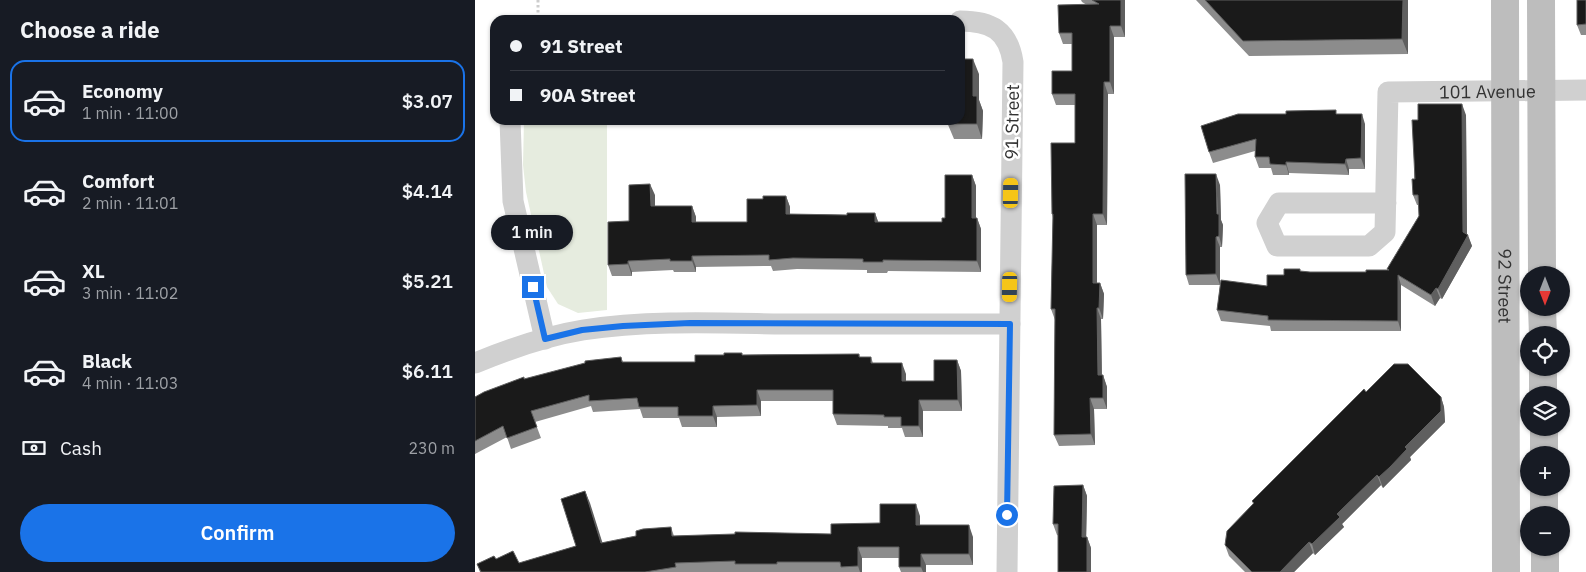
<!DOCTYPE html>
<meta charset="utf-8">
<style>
body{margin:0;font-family:"IBM Plex Sans",sans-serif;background:#242831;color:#f1f3f6;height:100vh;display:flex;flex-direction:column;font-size:19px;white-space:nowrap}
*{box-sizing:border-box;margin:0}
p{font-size:16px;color:#9ea1a6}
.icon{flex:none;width:28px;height:28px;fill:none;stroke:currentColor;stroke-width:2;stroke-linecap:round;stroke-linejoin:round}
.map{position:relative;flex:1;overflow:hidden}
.sheet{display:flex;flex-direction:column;background:#171b24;width:475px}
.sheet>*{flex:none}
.guide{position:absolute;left:15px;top:15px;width:475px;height:110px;border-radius:15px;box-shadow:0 1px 4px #0004;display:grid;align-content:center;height:110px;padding:0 20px;background:#171b24}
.needle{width:32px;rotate:180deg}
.fabs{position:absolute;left:1045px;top:266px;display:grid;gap:10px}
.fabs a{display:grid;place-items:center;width:50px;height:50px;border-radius:50%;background:#171b24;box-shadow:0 1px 4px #0004;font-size:25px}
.end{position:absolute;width:22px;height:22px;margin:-11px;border:6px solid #1a73e8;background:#fff;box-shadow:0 0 0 2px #fff}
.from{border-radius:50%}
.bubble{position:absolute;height:35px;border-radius:18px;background:#171b24;box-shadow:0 1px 4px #0004;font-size:16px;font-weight:600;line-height:35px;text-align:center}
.car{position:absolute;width:15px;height:30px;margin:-15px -8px;border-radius:6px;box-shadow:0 0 4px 1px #0007;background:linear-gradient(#f5c518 24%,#345 0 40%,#f5c518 0 76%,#345 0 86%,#f5c518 0)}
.guide b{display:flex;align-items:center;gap:18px;height:48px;font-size:19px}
.guide b+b{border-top:1px solid #363941}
.guide i{width:12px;height:12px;background:#f1f3f6}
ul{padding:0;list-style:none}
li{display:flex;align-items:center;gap:15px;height:82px;margin:0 10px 8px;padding:0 10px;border:2px solid transparent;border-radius:15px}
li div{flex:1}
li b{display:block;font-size:19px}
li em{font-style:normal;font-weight:600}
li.active{border-color:#1a73e8}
li>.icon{width:45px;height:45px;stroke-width:1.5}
h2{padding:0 20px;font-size:22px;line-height:60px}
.pay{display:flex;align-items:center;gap:12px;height:55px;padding:0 20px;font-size:19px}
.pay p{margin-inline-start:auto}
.cta{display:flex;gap:10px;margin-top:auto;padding:10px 20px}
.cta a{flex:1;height:58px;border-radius:30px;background:#1a73e8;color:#fff;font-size:20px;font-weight:600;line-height:58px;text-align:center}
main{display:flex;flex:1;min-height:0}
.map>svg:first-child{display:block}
</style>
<main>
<section class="sheet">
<h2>Choose a ride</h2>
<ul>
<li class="active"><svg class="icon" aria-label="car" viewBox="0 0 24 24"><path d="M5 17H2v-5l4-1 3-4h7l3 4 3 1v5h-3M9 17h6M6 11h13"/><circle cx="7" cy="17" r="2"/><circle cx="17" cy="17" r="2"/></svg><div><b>Economy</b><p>1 min · 11:00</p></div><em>$3.07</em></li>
<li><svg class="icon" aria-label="car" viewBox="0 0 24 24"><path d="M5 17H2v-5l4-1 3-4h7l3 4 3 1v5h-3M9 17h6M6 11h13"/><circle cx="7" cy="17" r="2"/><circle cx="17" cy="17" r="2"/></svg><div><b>Comfort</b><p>2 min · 11:01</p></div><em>$4.14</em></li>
<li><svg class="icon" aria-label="car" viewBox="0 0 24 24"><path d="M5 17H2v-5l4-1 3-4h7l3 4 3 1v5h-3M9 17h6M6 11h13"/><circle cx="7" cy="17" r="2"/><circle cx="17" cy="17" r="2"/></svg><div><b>XL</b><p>3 min · 11:02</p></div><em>$5.21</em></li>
<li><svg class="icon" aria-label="car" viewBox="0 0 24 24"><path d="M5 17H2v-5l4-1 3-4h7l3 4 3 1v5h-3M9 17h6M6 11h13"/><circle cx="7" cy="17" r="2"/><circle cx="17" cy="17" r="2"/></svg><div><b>Black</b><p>4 min · 11:03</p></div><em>$6.11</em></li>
</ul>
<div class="pay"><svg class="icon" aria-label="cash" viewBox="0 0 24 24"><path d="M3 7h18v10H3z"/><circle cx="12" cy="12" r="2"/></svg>Cash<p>230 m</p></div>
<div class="cta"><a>Confirm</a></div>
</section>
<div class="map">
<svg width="1111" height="572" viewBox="0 0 1111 572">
<rect width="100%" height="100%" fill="#fff"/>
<path fill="#e6ecdf" d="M49,120H132V310L103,313L83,304L72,287L51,192L48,165Z"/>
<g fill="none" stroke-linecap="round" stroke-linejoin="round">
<path stroke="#cdcdcd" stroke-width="3" stroke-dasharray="2.5 2.5" stroke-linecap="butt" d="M63,0V20"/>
<g stroke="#d0d0d0" stroke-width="21">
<path d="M485,21C516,21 533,30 538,62L532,572"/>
<path d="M35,120L38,201L70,339"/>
<path id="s1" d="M911,203H804L792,223L802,246H894L910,232L913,92L1111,90"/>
<path d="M0,363C34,349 71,336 108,330C174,320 242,323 308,324C384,324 459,324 535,324"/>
</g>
<g stroke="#bdbdbd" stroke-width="28">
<path id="s2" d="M1030,0L1031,572"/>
<path d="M1066,0L1067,275"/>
<path d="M1067,308L1068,335"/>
<path d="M1068,368V395"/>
<path d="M1069,428V455"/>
<path d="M1069,488V515"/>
<path d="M1070,548V572"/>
</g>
</g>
<path fill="#8c8c8c" d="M606,0H650V37H639V94H633L632,225H622V283H625L629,294L628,319H626L627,375H628L632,387V409H619L620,445L584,446L579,435L580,320L576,309L578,218L577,214L600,143V105H581L577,94L597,71V44H588L584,33L612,5L607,2Z
M721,0H933V54L774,56Z
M1111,0V35H1106L1102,25Z
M504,74V100L508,111L507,139H479L471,120H485Z
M862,114L890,124V169H874V175L814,173V175H798L796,168H784L780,157V151L738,163L734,152Z
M991,115L992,234L997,246L967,299L965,298L960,306L926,285V331H796L795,326L746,321L742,310L745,285H714L711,275L745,185L746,220L748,225L747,247H745V283L792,286L809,275L825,269V272H891L913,270L944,216V205H942L938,195L943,120Z
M497,175L501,186V218H502L506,229V272L413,271L412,273H392V270L322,269L298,271L296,266L221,267V272H199L198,270L157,272V276H137L133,265L154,221L180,195V206H217L221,217V222H272L288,199L311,196L315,207V214L372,215L400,213L403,222H467Z
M267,353V355L384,354L385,357H396L398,363L431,374V381H459L482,360L486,371L487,411H448V437H430L427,428H413V426L362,425L358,414V401H286V416L242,417V427H207L204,418H168L165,409L118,412L116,406L60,422L66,438L36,449L32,437L0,454V397L49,379L146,357L148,362H220L249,355Z
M891,392L966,397L969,407L970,422L935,457L936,460L908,488L906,485L867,524L869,527L840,555L838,553L819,572H770L754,556L750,545L778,504L777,501Z
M608,485L612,496L611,537H612L616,548L582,535L578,524Z
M110,491L127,543L161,536L196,527L199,536L356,534L405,523L445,516V525L498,537V565H451V572H426L424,567V558H387V572H5L2,564L21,559L44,563L101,546Z"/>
<path fill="#5f5f5f" d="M646,0H650V37L646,26Z
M928,0H933V54L927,39Z
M635,26L639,37V94L635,82Z
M498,59L504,74V100L508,111L507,139L502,124L498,96Z
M629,82L633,94L632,225L628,214Z
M987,104L991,115L992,237L993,235L997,246L967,299L963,289L988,232Z
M887,114L890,124V169L886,158Z
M871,159L874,169V175L870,164Z
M811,162L814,173V175L811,165Z
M741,174L745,185L746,220L748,225L747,247L744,236Z
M497,175L501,186V229L497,218Z
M175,184L180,195V218L176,206Z
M311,196L315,207V225L311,214Z
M217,206L221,217V234L217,222Z
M400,213L404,224L400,222Z
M618,214L622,225V294L618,283Z
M502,218L506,229V272L502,261Z
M741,237L745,247V285L741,274Z
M217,256L221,267V272L217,261Z
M153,261L157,272V276L153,264Z
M923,275L926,285V331L923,321Z
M625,283L629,294L628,319L624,308Z
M961,288L965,298L960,306L956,295Z
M622,308L626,319L627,387L623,375Z
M482,360L486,371L487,411L483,400Z
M427,363L431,374V392L427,381Z
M628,375L632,387V409L628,398Z
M282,390L286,401V416L282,405Z
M966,397L969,407L970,422L935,457L936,460L908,488L904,477L930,447Z
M615,398L619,409L620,445L616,434Z
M444,400L448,411V437L444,426Z
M238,406L242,417V427L238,416Z
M902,475L906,485L867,524L869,527L840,555L837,544L862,514Z
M608,485L612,496L611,548L607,537Z
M110,491L115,503L131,554L126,543Z
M441,504L445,516V537L441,525Z
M494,525L498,537V565L494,554Z
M612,537L616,548V572H612Z
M834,542L838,553L819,572H805Z
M383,547L387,558V572H385L383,566Z
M446,554L451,565V572H448L446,567Z"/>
<path fill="#1a1a1a" stroke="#5f5f5f" d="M617,0H646V26H635V82H629L628,214H618V283H625L624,308H622L623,375H628V398H615L616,434L579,435L580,309H576L578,214H577L576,143H600V94H577V71H597V33H584L583,5L624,4Z
M730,0H928L927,39L768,41Z
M1102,0H1111V24L1102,25Z
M485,59H498V96H502V124H473V120H485Z
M943,104H987L988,232L993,235L963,289L961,288L956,295L923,275V321L793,320V316L742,310L746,280L792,286V275H809V269H825V271L835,272H891V270H914L912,269L944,216L943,195H938L937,179H940L937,120H943Z
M861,110V114H887L886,158L871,159L870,164L811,162V165L795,164L794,157H780L781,139L734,152L726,126L763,114H811V111Z
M710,174H741L742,214H744V236L741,237V274L711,275Z
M470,175H497V218H502V261L408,260V262H388V259L318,258L294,260V255L217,256V261H195V259L153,261V264L133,265V222L154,221V185L175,184L176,206H217V222H272V199H288V196H311V214L372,215V213H400V222H467V218H470Z
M249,353H267V355L384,354V357H396V363H427V381H459V360H482L483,400H444V426H426V417H409V415L358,414V390H282V405L238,406V416H203V407H164L162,398L114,401V395L56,411L62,427L32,438L28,426L0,441V397L9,392L49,377V379L110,363V361L146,357L147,362H220V355H249Z
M919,364H933L966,397V411L930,447L932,449L915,467L904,477L902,475L862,514L865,517L837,544L834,542L805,572H777L750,545L752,531L779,503L777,501L889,389L891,392Z
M608,485L607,537H612V572H583V524H578L579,486Z
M110,491L126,543L161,536V531L168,529L196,527L197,536L260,534V532L356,534V524L405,523V504H441V525H494V554H446V567H424V547H383V566L366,567L365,562H302V564H260V561L200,563L201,567L170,572H6L2,564L19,556L21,559L38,551L44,563L101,546L86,499Z"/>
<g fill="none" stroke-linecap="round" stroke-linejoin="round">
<path stroke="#1a73e8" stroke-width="6" d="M58,287L70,339L107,330L148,326L215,323L535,324L532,515"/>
</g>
<g text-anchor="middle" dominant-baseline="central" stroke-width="5" stroke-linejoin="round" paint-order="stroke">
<g font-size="18" fill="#333" stroke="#fff">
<text stroke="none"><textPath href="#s1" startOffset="508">101 Avenue</textPath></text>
<text transform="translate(537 122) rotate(-89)">91 Street</text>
<text stroke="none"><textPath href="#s2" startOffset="286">92 Street</textPath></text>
</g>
</g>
</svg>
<div class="fabs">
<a><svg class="needle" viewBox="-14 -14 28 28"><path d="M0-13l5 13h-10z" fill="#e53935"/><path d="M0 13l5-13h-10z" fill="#9ea1a6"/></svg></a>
<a><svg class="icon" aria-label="locate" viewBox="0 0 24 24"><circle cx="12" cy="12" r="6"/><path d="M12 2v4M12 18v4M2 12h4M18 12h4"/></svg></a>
<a><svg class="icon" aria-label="layers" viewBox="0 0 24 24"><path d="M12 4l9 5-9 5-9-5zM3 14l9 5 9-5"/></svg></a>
<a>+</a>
<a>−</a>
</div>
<i class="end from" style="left:532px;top:515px"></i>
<i class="end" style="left:58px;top:287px"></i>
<div class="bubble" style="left:16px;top:215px;width:82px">1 min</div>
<i class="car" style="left:536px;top:193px;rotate:1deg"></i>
<i class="car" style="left:535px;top:287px;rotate:181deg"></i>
<div class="guide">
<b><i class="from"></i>91 Street</b>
<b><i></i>90A Street</b>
</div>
</div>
</main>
